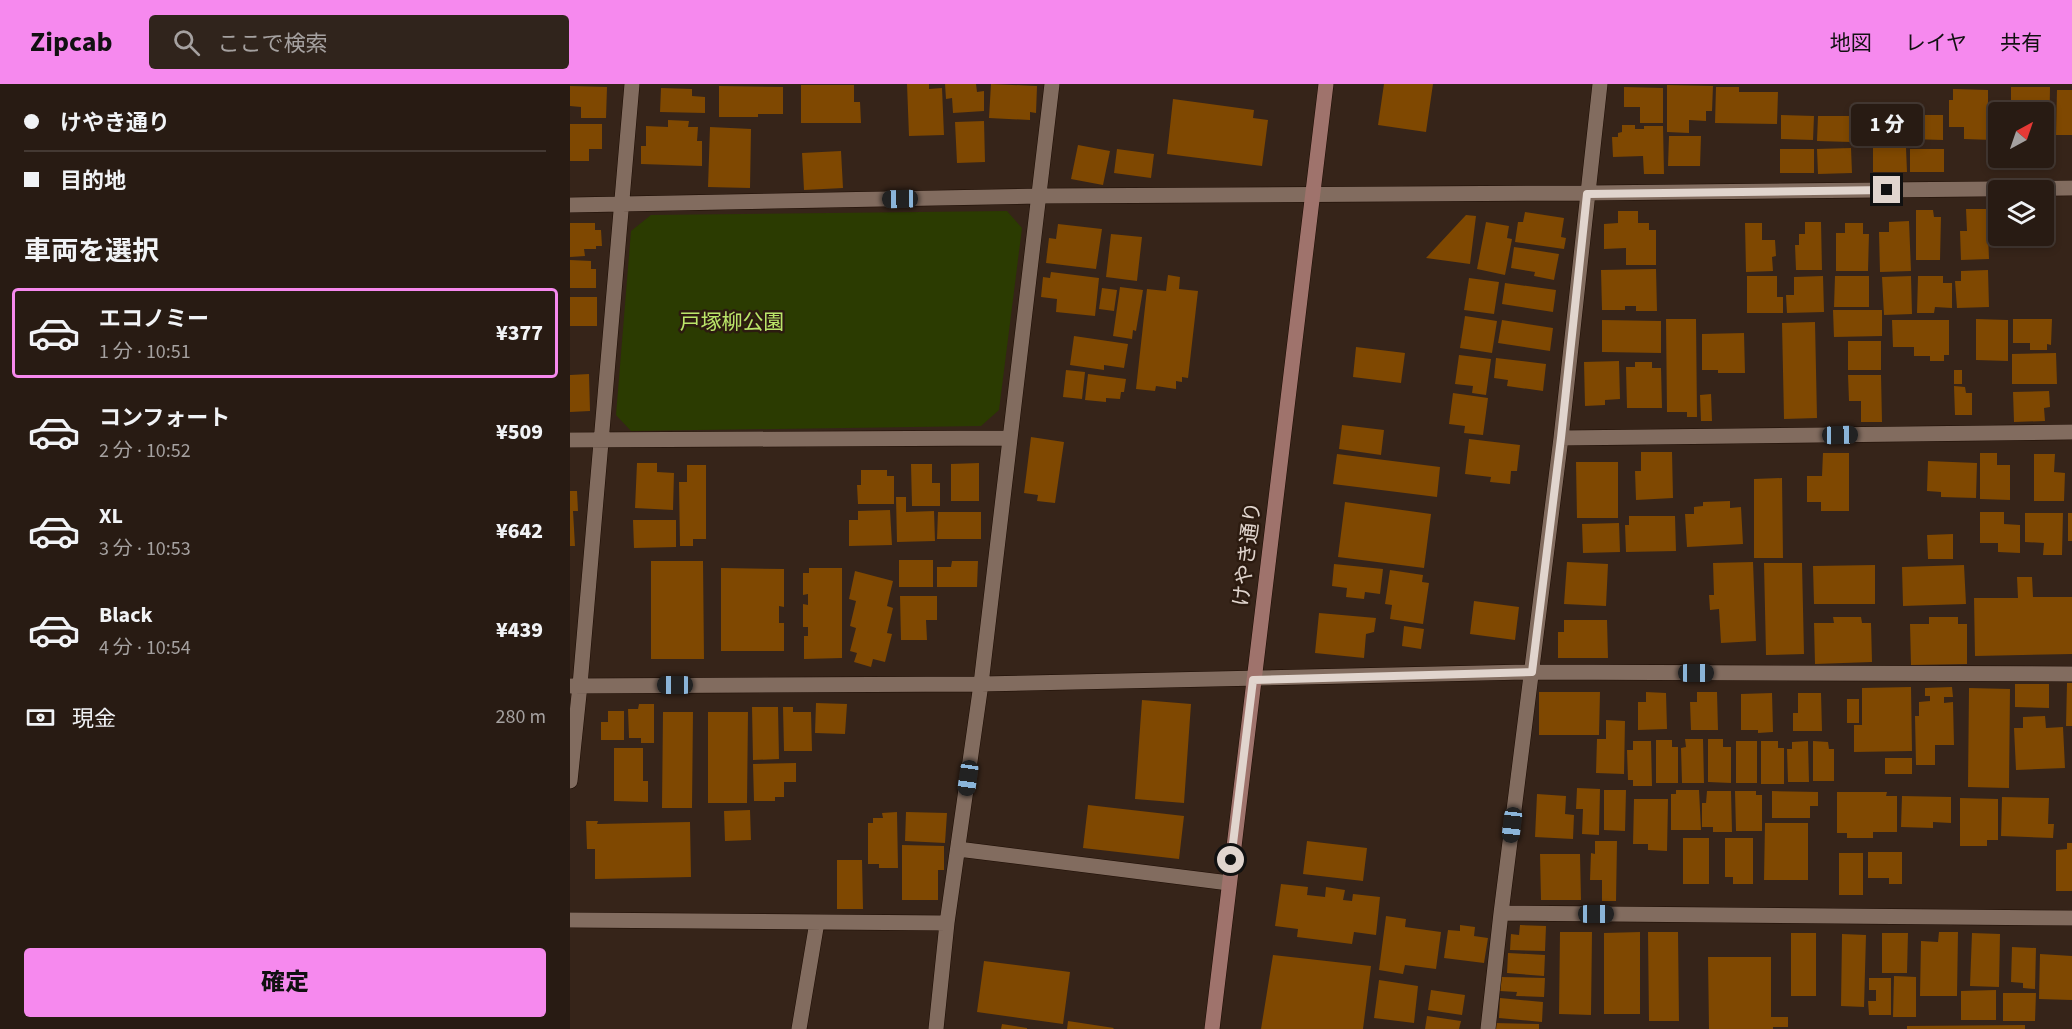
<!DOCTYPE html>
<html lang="ja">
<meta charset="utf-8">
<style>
body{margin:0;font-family:"Source Sans 3","Noto Sans JP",sans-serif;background:#30241c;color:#f1f3f6;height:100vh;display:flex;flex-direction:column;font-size:22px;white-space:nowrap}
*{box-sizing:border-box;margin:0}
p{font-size:20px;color:#a5a1a0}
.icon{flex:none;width:33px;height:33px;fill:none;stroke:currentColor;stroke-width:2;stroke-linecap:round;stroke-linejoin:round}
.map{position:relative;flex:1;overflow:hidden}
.drawer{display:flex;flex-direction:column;background:#281b13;width:570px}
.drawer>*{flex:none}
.banner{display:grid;align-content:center;height:132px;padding:0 24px;background:#281b13}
.needle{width:39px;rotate:40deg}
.tools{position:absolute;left:1418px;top:18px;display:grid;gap:12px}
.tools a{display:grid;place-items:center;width:66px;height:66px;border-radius:6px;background:#281b13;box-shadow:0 3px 9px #0003,0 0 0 2px #443933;font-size:30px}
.end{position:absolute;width:27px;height:27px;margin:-14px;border:8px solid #e1d5ce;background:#111;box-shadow:0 0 0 3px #111}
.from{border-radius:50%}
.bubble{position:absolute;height:42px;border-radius:6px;background:#281b13;box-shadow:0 3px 9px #0003,0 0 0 2px #443933;font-size:20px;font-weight:800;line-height:42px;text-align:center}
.car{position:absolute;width:18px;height:36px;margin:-18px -9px;border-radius:8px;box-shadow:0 0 4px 2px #0007;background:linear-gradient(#222 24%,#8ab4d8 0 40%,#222 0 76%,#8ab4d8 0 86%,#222 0)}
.banner b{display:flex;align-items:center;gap:21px;height:57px;font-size:22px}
.banner b+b{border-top:2px solid #443933}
.banner i{width:15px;height:15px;background:#f1f3f6}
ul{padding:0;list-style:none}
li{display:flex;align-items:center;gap:18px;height:90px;margin:0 12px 9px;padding:0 12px;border:3px solid transparent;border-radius:6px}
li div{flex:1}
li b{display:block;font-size:22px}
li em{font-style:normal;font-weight:800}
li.selected{border-color:#f689ee}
li>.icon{width:54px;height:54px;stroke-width:1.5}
h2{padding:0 24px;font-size:27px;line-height:72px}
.pay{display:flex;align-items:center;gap:15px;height:66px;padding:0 24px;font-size:22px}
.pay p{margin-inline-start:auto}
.button{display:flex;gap:12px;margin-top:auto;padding:12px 24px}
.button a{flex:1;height:69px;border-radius:6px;background:#f689ee;color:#111;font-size:24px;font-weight:800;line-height:69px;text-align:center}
header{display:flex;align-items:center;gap:36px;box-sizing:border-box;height:84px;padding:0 30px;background:#f689ee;color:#111}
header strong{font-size:28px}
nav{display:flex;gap:33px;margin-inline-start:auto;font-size:21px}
.search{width:420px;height:54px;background:#30241c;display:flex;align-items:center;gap:15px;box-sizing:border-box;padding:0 21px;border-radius:6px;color:#a5a1a0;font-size:22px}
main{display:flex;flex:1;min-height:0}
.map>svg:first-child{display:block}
</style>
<header>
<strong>Zipcab</strong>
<div class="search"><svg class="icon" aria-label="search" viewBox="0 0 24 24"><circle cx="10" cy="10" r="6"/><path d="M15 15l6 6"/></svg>ここで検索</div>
<nav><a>地図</a><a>レイヤ</a><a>共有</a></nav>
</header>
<main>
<section class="drawer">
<div class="banner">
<b><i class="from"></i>けやき通り</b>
<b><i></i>目的地</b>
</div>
<h2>車両を選択</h2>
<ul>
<li class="selected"><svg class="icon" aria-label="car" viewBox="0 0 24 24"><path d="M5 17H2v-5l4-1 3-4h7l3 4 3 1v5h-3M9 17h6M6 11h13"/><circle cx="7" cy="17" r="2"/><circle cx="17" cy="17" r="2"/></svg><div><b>エコノミー</b><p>1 分 · 10:51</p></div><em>¥377</em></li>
<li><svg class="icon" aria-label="car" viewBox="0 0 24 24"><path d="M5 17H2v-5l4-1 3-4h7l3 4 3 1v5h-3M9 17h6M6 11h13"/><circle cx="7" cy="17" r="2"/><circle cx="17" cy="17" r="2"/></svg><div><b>コンフォート</b><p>2 分 · 10:52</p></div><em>¥509</em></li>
<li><svg class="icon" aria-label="car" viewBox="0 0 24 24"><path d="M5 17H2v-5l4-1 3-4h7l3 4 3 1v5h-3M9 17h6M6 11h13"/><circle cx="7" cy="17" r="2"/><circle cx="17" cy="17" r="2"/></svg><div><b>XL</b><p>3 分 · 10:53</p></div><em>¥642</em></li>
<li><svg class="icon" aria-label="car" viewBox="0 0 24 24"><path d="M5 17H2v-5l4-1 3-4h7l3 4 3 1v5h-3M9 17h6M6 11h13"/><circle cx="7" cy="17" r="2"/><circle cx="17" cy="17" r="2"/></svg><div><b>Black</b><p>4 分 · 10:54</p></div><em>¥439</em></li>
</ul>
<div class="pay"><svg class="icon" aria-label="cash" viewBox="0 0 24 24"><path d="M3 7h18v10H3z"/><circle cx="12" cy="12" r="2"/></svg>現金<p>280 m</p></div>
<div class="button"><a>確定</a></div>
</section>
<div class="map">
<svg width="1502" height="945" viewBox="0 0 1502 945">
<rect width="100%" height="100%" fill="#362419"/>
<path fill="#2b3b01" d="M437,127L452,144L429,326L411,342L61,347L46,331L61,147L81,131Z"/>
<path fill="#7f4801" d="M337,0H359V5L372,4L374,51L339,52Z
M375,0H406L407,8L414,7V27L383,29L382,14L376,15Z
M421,0L467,2L466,29L460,28V36L419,34Z
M814,0H863L856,48L808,41Z
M231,1H284V18H290L291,39H231Z
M1097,1L1143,2L1142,27H1136V37L1119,36V49L1097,48Z
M0,2L37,3L36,34H11V23L0,22Z
M149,2L213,3V30H188V33H149Z
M1054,3L1093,4V39H1070V23H1054Z
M1146,3H1169V8H1208L1207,40L1145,39Z
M1441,3H1480L1479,68H1473V28H1441Z
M91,4L122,5V12L135,13V29L90,28Z
M1383,5L1418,6V20L1429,21L1428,50H1423V56L1394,55V43H1379V16H1383Z
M1487,6H1502V51H1486Z
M603,15L684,26L683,34L698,36L692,82L597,70Z
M1303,29L1337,31L1336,57L1302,55Z
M1211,31L1244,32L1243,56L1211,55Z
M1341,31H1373V56L1340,55Z
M1248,32H1281V58L1247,57Z
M98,36L119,37L118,43H128L127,57H132V82L71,80V62H76V42L98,43Z
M414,37L415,78L387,79L385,38Z
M0,40H32V65H19V77H0Z
M1052,41H1065V45H1074V42H1093L1094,90H1074L1073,72L1043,73L1042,53H1048V49L1052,48Z
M140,43L181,45L180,104L138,103Z
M1099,52H1131L1130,82H1098Z
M508,61L540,67L533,101L501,95Z
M1281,64L1282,89L1248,90L1247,65Z
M1303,64H1336L1337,88H1303Z
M547,65L584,70L581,94L544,89Z
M1210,65H1244V89H1210Z
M1340,65H1374V88H1340Z
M271,67L273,104L234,106L232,69Z
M1396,125H1417L1419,175L1391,176L1390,147H1397Z
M1346,126H1363L1364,133H1371L1370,176H1346Z
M1048,127H1068V139H1079V146H1086V181H1056V164L1034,165V140L1048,139Z
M955,128L994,134L991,153L996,154L994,165L945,158L948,138H953Z
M896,131L906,132L900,180L856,174Z
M1339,137L1341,187L1310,188L1309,148H1319V138Z
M916,138L939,142L937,154L942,155L935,191L907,185Z
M1235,138H1251L1252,186H1226L1225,161H1229V150H1235Z
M0,139H25V146H31L32,162H26V165H14L15,172L0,173Z
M1175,139H1192V156H1205L1206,172L1202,173L1203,187L1176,188Z
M1275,139H1293V150H1299L1298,187H1266V149H1275Z
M488,140L532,145L526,185L476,179L479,154L486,155Z
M541,150L572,153L567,197L536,193Z
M944,163L989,170L984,196L964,192L965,188L941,184Z
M0,176L21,177V185H26V204H0Z
M1086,185L1087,227H1066V222H1055V226H1032L1031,186Z
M1418,186L1419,223L1387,224L1385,197H1391V187Z
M481,188L529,194L525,232L486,228L487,215L471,213L473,193L480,194Z
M598,191L610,193L609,205L628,207L618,294L612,293V298L606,297V305L586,302L585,307L566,305L577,205L596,207Z
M1177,192H1207V213H1213V229H1177Z
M1253,192L1254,228L1217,229L1216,211H1224V193Z
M1265,192H1299V223H1264Z
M1341,192L1342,230L1314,231L1312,193Z
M1348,192H1373V199H1382V224L1365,223L1364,229H1347Z
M899,194L929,198L924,230L894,226Z
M935,199L986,206L983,228L932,220Z
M550,203L573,206L566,247L563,246L562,255L543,252Z
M532,204L547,206L544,227L529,225Z
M0,213H27V242H0Z
M1263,226H1312V252L1264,253Z
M895,232L927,237L922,269L890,264Z
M1096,235H1126L1127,333H1117V328H1097Z
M1406,235L1438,236V277L1406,276Z
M1443,235H1482L1481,261L1477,260V266H1460V259H1443Z
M932,236L983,244L980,267L928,259Z
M1032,236L1091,237V269L1032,268Z
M1322,236H1379V271H1374V277H1360V272H1344V263H1323Z
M1245,238L1247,334L1214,335L1212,239Z
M1174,249L1175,289H1148V286H1132V250Z
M504,252L558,260L554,284L534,281V286L500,281Z
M1278,257H1311V286H1278Z
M786,263L835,269L831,299L783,293Z
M1486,269L1487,300H1442V270Z
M889,271L921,275L916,311L902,309L903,302L885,300Z
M926,274L976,280L973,307L937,302L938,296L924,294Z
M1049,277L1050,315L1035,316V321L1015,322L1014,278Z
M1065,278H1082V284H1091L1092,324H1057L1056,283H1065Z
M496,286L515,288L512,315L493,313Z
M1384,286H1392V300H1384Z
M19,290L20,327L0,328V291Z
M518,290L556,295L554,308H551L550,315L536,314V318L515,316Z
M1278,291H1311L1312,338H1291V317H1279Z
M1384,302L1395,303L1396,309H1402V331H1385Z
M1479,307L1480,323L1474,324L1475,337L1444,338L1443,308Z
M883,309L918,314L913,351L894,349L895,342L879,340Z
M1141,310L1142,337H1131L1130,311Z
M772,341L814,346L811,371L769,365Z
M461,353L494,358L485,419L467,417L468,411L454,409Z
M899,355L950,361L947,387H941L940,400L920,398L921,393L895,390Z
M1071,368H1102L1103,414L1066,416L1065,387H1071Z
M1253,369H1279V427H1251V418H1237V392H1252Z
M1410,369H1427V381H1440V416L1410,415Z
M767,370L870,383L867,413L763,400Z
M1464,370H1485L1484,388L1495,389L1494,417H1464Z
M1358,377L1407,379L1406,414L1371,413V408L1357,407Z
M1006,378H1048V434H1007Z
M67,379H87V388L104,389L103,426L65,424Z
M409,379V417H381V380Z
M341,380H362V399H370V422H342Z
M117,381H136V455H123V462H110L109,398H117Z
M291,386H317V392H324V420H288L287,401H291Z
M1212,394L1213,474H1184V395Z
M0,407H7L8,427H3L5,462H0Z
M326,413H336V428L364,427L365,457L327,458Z
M1160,417V424L1171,423L1173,460L1117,463L1115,430H1124V423L1133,422V418Z
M775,418L861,430L854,484L768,473Z
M320,426L322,461L279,462V436H288V427Z
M368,428H411V455H367Z
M1410,428H1434V440L1450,441V469L1428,468V459H1410Z
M1455,429H1493L1492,471H1473L1474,459L1455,458Z
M1498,429H1502V457H1498Z
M1059,432H1105L1106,467L1056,468L1055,441H1059Z
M63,436H106V463L64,464Z
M1049,439L1050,468L1013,469L1012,440Z
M1383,450V475H1358L1357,451Z
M329,476H363V503H329Z
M81,477H133L134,575H81Z
M382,477H408L407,503H367V483H381Z
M997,478L1038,480L1036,522L994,520Z
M1183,478L1186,557L1151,559L1149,525L1140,526L1139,511H1144L1143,479Z
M1194,479H1232L1234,570L1196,571Z
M764,480L813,485L810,510L795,508L794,515L776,513L777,504L762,502Z
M1305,481V520H1244L1243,482Z
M1394,481L1396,520L1333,522L1332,483Z
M151,484L214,485V523L209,522V539H214V567H151Z
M239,484H272V574L234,575V552H238V543H233V520L238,521V510L233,511V489H239Z
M820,486L853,491L852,498L859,499L853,540L820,535L822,521L815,520Z
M285,487L323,497L317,522L323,524L317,549L322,550L315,578L303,575L301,583L284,578L287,569L280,567L286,544L280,542L286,517L279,515Z
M1447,493H1462L1463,513H1502V570L1405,572L1404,514H1448Z
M330,512H367V536H356L357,556H331Z
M904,517L949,523L945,556L900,550Z
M749,529L806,534L804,548L796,550L794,574L745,569Z
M1263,533H1291L1292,539H1301L1302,578L1245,580L1244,539H1264Z
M1359,533H1388V540H1397V580L1341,581L1340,540H1359Z
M994,536H1037L1038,574H988V548H994Z
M834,542L854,545L851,565L832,562Z
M1497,599H1502V642H1496Z
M1445,600H1479V624L1445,623Z
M1341,603L1342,667L1284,668V641H1292V604Z
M1382,603L1383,613H1374V619L1383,618L1384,661H1365V681H1346L1345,632H1349V618L1360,617V612H1355V604Z
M1399,604L1440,605L1439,704L1398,703Z
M969,608H1030L1029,651H969Z
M1076,608L1096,609L1097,645L1068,646V618H1076Z
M1127,608H1147L1148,646H1121L1120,618H1127Z
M1202,609L1203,648L1188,649V646H1171V610Z
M1228,609H1251L1252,647H1223V629H1228Z
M1277,615H1289V639H1277Z
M572,616L621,620L614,719L565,715Z
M246,619L277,620L275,650L245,649Z
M69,620H84V659H71V654H59L58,625H68Z
M182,623H208L209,675L183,676Z
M213,623H223V628H241L242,667H214Z
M38,627H54V656H31V638H38Z
M93,628H123L122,724H92Z
M138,628H178L177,719H138Z
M1475,632L1476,644L1493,643L1495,684L1446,686L1444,644H1453V633Z
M1036,636L1055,637L1054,690L1026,689L1027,655H1036Z
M1115,655H1133L1134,699H1112L1111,664L1116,663Z
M1138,655H1153V663H1161V699L1138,698Z
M1086,656H1102V663H1108V699H1086Z
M1063,657H1081L1082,702H1063V696H1058L1057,666H1063Z
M1166,657H1187V699H1166Z
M1191,657H1208V664H1214V700H1191Z
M1238,657L1239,698H1218L1217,665H1222V658Z
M1243,657L1258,658L1259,665H1264V697H1243Z
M44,664H73V697H78V718L44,717Z
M1315,674H1342V690H1315Z
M226,679V698H214V713H205V717H184L183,680Z
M1007,704L1030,705L1029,751L1012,750L1013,725H1006Z
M1034,706H1056L1055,747L1034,746Z
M1106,706H1129L1131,746H1101V710H1106Z
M1137,707H1161L1162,748H1143V743H1132V719H1136Z
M1165,707H1186V711H1192V747H1166Z
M1202,707L1248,708V722H1240V734H1202Z
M1267,708H1317L1316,712H1327V748H1303V754H1277V749H1267Z
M967,710L996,712L995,730L1004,731L1003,755L965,753Z
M1332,712L1381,713V739L1363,738V744L1331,743Z
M1432,713L1479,714L1478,740H1484L1483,754L1431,752Z
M1390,714L1428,715V756H1417V762H1390Z
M1064,715H1098L1097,767L1078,766V760H1063Z
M518,721L614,732L609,775L513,764Z
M180,726L181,756L155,757L154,727Z
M327,728L328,784H309V780H298V739H303V734H313L312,729Z
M336,728L377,729L375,759L335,757Z
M16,737H28L27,740L120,738L121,793L25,795V765H17Z
M1195,739H1238V796H1194Z
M1113,754H1139V800H1113Z
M1155,754H1183V800H1163V793H1155Z
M737,757L797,764L793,797L733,790Z
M1025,757H1047L1046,817H1032V796H1020L1021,769L1025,770Z
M1497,759H1502V807H1486V766L1497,765Z
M332,761L374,762V786H368V816H332Z
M1298,768H1332V800H1319V794H1298Z
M1269,769H1293V811H1269Z
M970,770H1010L1011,816H971Z
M267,776H292L293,825H267Z
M711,800L738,803L737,811L755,813L756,803L775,806L773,816L782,817L783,810L810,813L806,851L784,848L782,860L727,853L728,845L705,842Z
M816,832L836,835L835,843L871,848L866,885L835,881L833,890L809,886Z
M890,841L905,843L904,852L918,854L914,879L874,874L878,846L890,847Z
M950,841L976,842L975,867L940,866L941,850L949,851Z
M990,848H1022L1021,931L989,930Z
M1070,848V930H1034V849Z
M1078,848H1108L1109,937H1079Z
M1369,848H1388L1387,912H1350L1351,857L1368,858Z
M1221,849H1246V912H1221Z
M1312,849H1338L1337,889H1312Z
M1402,849L1430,850L1429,903L1400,902Z
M1272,850L1296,851L1294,923L1271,922Z
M1442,863L1466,864L1465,905L1453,904V899L1441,898Z
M938,869L975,871L974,892L937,889Z
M1470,870L1502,872V916L1469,915Z
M703,871L801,882L793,945H691Z
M1138,873H1201V933H1218V943H1203V945H1139Z
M414,877L500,888L493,940L407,928Z
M1324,892L1346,893V933H1323Z
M931,893L975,894L974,913L946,912L947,908L930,907Z
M1299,894H1321V931H1299L1298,917H1306V906H1299Z
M809,896L848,902L844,939L804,934Z
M861,906L895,911L892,931L858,926Z
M1426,906V936H1391V907Z
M1433,909H1466L1465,937H1433Z
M930,914L973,918L972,938L929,934Z
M857,932L891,937L889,945H855Z
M498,937L544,944L543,945H497Z
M924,939L969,940V945H924Z
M432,940L457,944V945H431Z
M1455,941V945H1337V942Z"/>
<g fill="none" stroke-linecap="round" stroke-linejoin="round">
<g stroke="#1d0d04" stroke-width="16">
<path id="street" d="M0,121L469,112L1017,109L1502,104
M991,354L1502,348
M0,356L439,354
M0,602L411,600L961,588L1502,590
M0,697L10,601L62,0
M388,765L659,799
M931,829L1502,834
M0,836L377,839
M229,945L247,838
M366,945L377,839L411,600L482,0
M918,945L931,829L991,354L1030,0"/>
</g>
<g stroke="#1d0d04" stroke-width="16">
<path id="secondary" d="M642,945L756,0"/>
</g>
<use href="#street" stroke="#826c5f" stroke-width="15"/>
<use href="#secondary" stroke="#9f736c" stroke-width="15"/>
</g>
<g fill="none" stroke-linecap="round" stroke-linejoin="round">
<path stroke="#e1d5ce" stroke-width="8" d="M661,776L683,596L962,588L991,354L1017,110L1317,106"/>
</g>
<g text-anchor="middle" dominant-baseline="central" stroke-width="5" stroke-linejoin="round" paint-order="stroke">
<g font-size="21" fill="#bae569" stroke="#2c1b10">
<text x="162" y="238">戸塚柳公園</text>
</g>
<g font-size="21" fill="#e1d5ce" stroke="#2c1b10">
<text transform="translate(677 470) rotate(-83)">けやき通り</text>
</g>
</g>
</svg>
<div class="tools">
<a><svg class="needle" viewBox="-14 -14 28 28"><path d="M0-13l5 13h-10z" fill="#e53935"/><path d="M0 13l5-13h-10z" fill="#a5a1a0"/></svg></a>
<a><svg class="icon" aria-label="layers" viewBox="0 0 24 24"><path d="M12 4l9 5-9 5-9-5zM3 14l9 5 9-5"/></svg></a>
</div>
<i class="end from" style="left:661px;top:776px"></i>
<i class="end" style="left:1317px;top:106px"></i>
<div class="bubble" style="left:1281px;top:20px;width:72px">1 分</div>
<i class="car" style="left:330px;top:115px;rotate:269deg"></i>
<i class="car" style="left:1270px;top:351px;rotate:89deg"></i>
<i class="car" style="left:1126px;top:589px;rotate:90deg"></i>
<i class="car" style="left:105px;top:601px;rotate:270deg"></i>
<i class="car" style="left:398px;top:694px;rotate:188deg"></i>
<i class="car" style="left:942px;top:741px;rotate:187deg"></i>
<i class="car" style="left:1026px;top:830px;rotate:90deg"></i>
</div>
</main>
